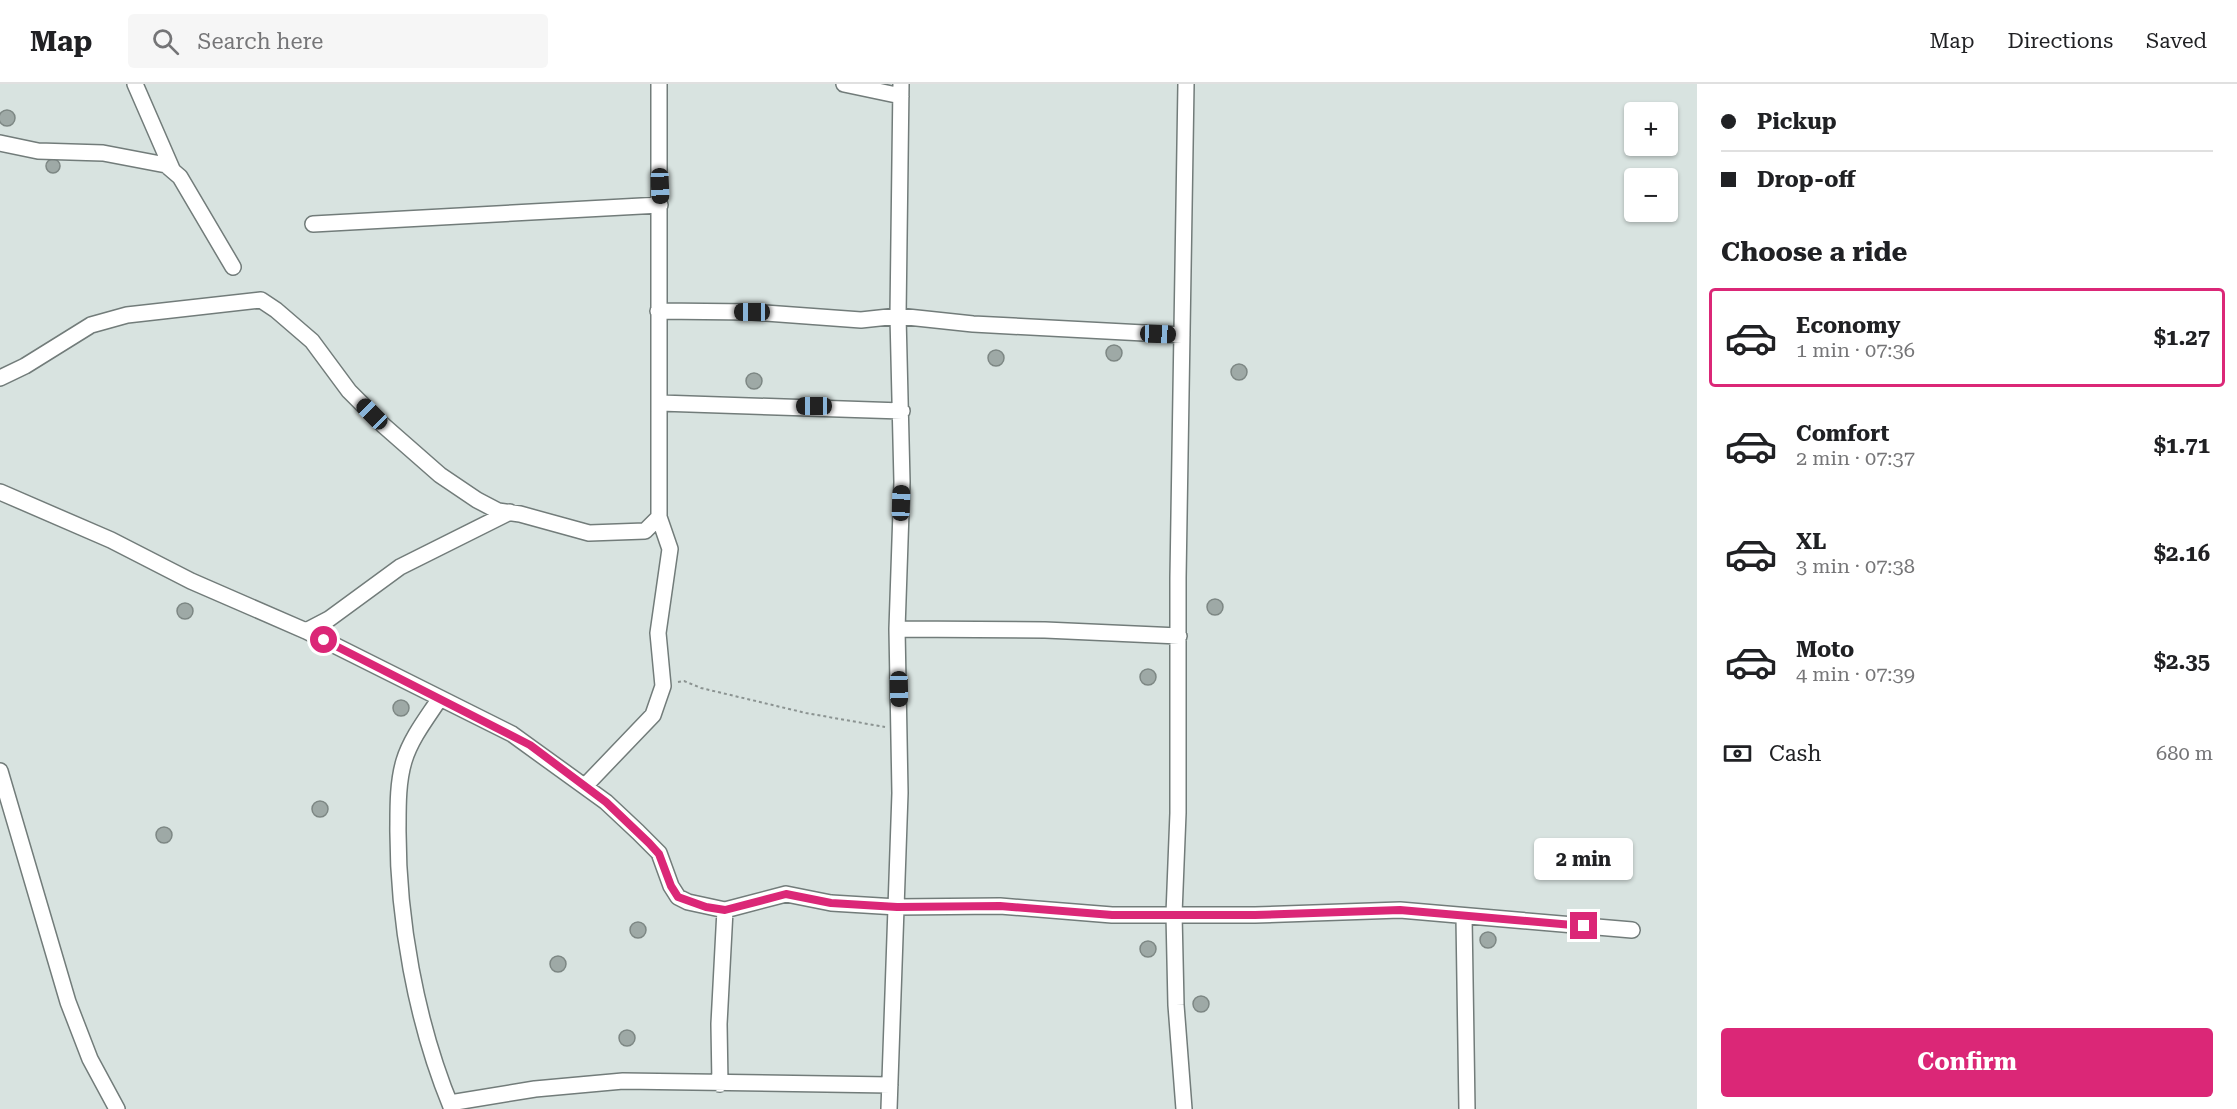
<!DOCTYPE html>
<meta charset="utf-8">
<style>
body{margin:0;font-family:"Roboto Serif",serif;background:#f6f6f6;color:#202124;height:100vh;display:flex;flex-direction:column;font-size:22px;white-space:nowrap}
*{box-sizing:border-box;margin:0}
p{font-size:20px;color:#757577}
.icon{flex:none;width:33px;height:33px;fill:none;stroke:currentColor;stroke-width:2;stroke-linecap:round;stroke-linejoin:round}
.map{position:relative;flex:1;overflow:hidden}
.side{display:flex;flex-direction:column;background:#fff;width:540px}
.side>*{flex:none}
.guide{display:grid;align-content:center;height:132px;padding:0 24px;background:#fff}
.buttons{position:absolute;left:1624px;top:18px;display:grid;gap:12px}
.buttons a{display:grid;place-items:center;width:54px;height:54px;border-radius:6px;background:#fff;box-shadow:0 2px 4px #0004;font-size:30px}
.end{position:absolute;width:27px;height:27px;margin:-14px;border:8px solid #db2777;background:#fff;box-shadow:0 0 0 3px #fff}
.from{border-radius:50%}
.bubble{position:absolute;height:42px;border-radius:6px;background:#fff;box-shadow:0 2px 4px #0004;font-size:20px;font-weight:700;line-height:42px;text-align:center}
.car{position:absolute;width:18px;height:36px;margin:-18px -9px;border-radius:8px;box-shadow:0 0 4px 2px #0007;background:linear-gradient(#222 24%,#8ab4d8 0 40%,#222 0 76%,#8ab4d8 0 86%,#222 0)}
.guide b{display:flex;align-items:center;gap:21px;height:57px;font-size:22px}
.guide b+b{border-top:2px solid #e0e0e0}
.guide i{width:15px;height:15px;background:#202124}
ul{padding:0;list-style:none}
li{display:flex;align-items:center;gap:18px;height:99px;margin:0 12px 9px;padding:0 12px;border:3px solid transparent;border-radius:6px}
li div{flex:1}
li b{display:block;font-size:22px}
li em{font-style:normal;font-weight:700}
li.active{border-color:#db2777}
li>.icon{width:54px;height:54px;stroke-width:1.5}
h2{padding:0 24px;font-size:27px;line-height:72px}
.pay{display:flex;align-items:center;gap:15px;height:66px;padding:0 24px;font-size:22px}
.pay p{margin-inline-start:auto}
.primary-button{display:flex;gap:12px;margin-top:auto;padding:12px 24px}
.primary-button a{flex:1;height:69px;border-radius:6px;background:#db2777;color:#fff;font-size:24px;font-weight:700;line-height:69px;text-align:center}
header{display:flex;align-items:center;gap:36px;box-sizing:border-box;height:84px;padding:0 30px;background:#fff;border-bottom:2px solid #e0e0e0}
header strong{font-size:28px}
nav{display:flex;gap:33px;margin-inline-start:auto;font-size:21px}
.search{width:420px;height:54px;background:#f6f6f6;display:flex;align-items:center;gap:15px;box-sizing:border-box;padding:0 21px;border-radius:6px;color:#757577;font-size:22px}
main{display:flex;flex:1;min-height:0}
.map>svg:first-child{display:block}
</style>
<header>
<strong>Map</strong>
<div class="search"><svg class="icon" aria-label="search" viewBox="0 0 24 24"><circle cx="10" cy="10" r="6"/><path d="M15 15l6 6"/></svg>Search here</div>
<nav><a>Map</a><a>Directions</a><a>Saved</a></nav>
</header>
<main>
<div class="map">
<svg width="1697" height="1025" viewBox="0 0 1697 1025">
<rect width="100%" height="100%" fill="#d8e3e0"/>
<path fill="#9ea9a6" stroke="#7d8784" stroke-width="1.5" d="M-1 34a8 8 0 1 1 16 0a8 8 0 1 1-16 0Z
M46 82a7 7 0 1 1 14 0a7 7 0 1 1-14 0Z
M1106 269a8 8 0 1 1 16 0a8 8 0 1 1-16 0Z
M988 274a8 8 0 1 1 16 0a8 8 0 1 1-16 0Z
M1231 288a8 8 0 1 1 16 0a8 8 0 1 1-16 0Z
M746 297a8 8 0 1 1 16 0a8 8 0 1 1-16 0Z
M1207 523a8 8 0 1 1 16 0a8 8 0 1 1-16 0Z
M177 527a8 8 0 1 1 16 0a8 8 0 1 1-16 0Z
M1140 593a8 8 0 1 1 16 0a8 8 0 1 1-16 0Z
M393 624a8 8 0 1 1 16 0a8 8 0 1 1-16 0Z
M312 725a8 8 0 1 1 16 0a8 8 0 1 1-16 0Z
M156 751a8 8 0 1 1 16 0a8 8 0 1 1-16 0Z
M630 846a8 8 0 1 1 16 0a8 8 0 1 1-16 0Z
M1480 856a8 8 0 1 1 16 0a8 8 0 1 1-16 0Z
M1140 865a8 8 0 1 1 16 0a8 8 0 1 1-16 0Z
M550 880a8 8 0 1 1 16 0a8 8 0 1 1-16 0Z
M1193 920a8 8 0 1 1 16 0a8 8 0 1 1-16 0Z
M619 954a8 8 0 1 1 16 0a8 8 0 1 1-16 0Z"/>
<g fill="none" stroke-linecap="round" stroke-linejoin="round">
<g stroke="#727c7a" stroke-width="18">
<path id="minor" d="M135,0L172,85
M844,0L901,12
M0,59L38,67L103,69L166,81L180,93L233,183
M313,140L660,121
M658,227L752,228L861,236L898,232L973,240L1182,251
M0,294L25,282L91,241L127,231L261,216L276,226L312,257L349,307L383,341L440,391L477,416L498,427L520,430L589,449L645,447L659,433
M660,319L902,327
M0,408L111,456L191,497L306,547L512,650L606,718L638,748L659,769L671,802L678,813L688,818L725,826L786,810L831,819L897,823L1000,822L1112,831H1255L1400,826L1632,846
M897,545L1045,546L1179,552
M306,547L329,535L400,483L510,428
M440,614C427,634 411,654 404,677C398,697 398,720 398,740C397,833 416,939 452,1025
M0,687L68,918L90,975L117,1025
M585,702L653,631L663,602L658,549L670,465L659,433V0
M1464,833L1467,1025
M720,1000L719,940L725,826
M450,1019L535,1005L623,997L890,1001
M889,1025L900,709L897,545L902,398L898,232L901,0
M1184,1025L1176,921L1174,830L1178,729V494L1186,0"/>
</g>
<path stroke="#8b9391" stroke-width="2" stroke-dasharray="3 3" stroke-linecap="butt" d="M678,598L684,597L701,604L806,629L885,643"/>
<use href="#minor" stroke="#fff" stroke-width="15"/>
</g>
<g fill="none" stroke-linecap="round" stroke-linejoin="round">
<path stroke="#db2777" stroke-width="8" d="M324,556L530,661L606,718L649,759L659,770L671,802L678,813L706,823L725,826L786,810L831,819L897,823L1000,822L1112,831H1255L1400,826L1584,842"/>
</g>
</svg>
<div class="buttons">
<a>+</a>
<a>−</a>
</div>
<i class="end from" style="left:324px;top:556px"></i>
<i class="end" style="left:1584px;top:842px"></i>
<div class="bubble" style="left:1534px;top:754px;width:99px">2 min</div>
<i class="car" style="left:660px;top:102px;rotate:178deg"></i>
<i class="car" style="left:752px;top:228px;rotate:270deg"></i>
<i class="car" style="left:1158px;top:250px;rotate:92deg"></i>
<i class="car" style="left:814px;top:322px;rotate:270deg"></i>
<i class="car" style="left:372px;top:330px;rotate:315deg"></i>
<i class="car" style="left:901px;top:419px;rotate:2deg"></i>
<i class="car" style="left:899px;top:605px;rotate:179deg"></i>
</div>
<section class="side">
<div class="guide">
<b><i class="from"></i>Pickup</b>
<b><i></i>Drop-off</b>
</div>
<h2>Choose a ride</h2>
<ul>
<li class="active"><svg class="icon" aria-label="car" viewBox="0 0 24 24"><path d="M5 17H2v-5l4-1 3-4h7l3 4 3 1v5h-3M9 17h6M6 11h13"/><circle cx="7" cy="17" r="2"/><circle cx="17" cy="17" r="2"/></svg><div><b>Economy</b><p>1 min · 07:36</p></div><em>$1.27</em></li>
<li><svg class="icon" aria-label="car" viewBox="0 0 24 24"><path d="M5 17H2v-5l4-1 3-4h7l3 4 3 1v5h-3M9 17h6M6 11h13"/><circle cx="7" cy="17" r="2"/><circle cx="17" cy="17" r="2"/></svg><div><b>Comfort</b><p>2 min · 07:37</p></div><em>$1.71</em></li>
<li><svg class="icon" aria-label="car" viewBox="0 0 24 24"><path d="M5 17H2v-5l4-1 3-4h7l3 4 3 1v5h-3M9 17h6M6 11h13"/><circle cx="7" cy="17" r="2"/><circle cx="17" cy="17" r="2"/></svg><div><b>XL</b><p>3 min · 07:38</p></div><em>$2.16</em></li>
<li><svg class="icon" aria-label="car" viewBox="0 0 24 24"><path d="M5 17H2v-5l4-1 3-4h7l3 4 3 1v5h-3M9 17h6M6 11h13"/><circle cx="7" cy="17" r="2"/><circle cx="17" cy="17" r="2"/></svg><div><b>Moto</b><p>4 min · 07:39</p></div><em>$2.35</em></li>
</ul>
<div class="pay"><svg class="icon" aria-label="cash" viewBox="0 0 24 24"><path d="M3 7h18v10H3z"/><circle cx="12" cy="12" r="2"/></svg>Cash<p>680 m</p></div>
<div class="primary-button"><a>Confirm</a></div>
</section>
</main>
